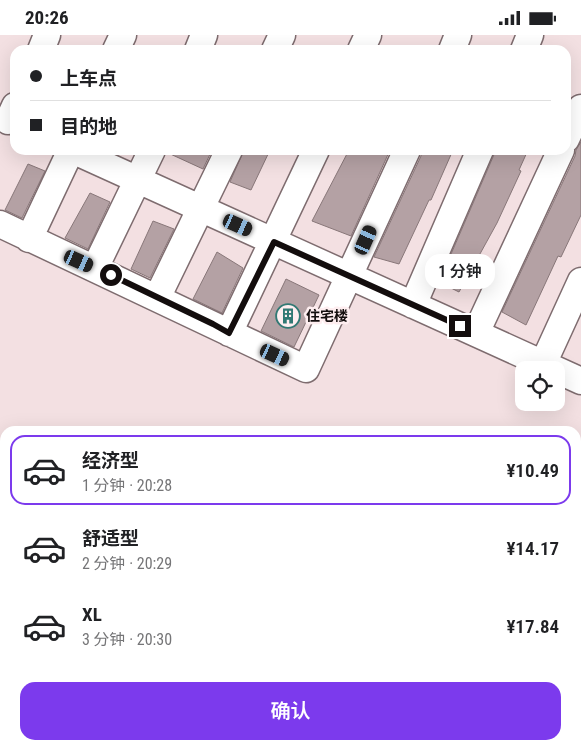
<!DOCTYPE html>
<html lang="zh">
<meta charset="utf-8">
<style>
body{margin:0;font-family:"Roboto Condensed","Noto Sans SC",sans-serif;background:#f2f2f2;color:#202124;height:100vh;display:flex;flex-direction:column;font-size:19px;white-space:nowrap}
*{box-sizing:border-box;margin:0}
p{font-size:16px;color:#757577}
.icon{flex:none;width:28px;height:28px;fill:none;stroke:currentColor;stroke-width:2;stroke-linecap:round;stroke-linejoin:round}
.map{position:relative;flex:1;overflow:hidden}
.details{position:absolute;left:0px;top:391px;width:581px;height:324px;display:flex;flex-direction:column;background:#fff;border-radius:15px 15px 0 0;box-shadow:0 5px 20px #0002}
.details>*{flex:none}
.hud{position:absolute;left:10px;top:10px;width:561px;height:110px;border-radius:15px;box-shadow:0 5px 20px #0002;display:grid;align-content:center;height:110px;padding:0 20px;background:#fff}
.buttons{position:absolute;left:515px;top:326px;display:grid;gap:10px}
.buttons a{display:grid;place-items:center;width:50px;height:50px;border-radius:10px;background:#fff;box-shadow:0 5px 20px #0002;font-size:25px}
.end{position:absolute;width:22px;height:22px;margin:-11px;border:6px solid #130d0d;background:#fff;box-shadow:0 0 0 2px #fff}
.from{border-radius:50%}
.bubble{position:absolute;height:35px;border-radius:15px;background:#fff;box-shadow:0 5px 20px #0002;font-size:16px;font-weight:600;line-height:35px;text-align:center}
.car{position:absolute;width:15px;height:30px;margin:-15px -8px;border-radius:6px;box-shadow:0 0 4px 1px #0007;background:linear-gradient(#222 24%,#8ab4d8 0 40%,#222 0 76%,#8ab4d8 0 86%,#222 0)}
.hud b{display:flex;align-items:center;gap:18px;height:48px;font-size:19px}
.hud b+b{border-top:1px solid #e0e0e0}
.hud i{width:12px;height:12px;background:#202124}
ul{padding:9px 0 0;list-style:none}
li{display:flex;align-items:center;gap:15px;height:70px;margin:0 10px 8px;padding:0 10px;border:2px solid transparent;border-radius:15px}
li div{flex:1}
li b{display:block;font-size:19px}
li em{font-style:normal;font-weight:600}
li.active{border-color:#7c3aed}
li>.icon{width:45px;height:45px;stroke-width:1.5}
.primary-button{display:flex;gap:10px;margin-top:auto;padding:10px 20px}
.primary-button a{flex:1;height:58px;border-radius:15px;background:#7c3aed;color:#fff;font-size:20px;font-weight:600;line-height:58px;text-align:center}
.status{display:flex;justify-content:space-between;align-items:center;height:35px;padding:0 25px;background:#fff;direction:ltr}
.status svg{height:14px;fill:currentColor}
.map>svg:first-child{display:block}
</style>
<div class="status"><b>20:26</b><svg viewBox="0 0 49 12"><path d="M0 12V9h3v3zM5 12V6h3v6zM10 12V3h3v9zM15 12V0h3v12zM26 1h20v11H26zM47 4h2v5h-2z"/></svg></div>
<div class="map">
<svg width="581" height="714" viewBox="0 0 581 714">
<rect width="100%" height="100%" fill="#f3e0e2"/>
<path fill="#efd3d7" d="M581,607V714H531L533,710H576V617Z"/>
<path fill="#b4a1a4" stroke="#887779" d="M581,107V180L561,222L558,221L526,290L502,277L575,121L576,115Z
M167,115H212L203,134L166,117Z
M244,115H270L251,155L230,147Z
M349,115H390L351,201L312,186Z
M422,115H453L431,165H429L399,229L374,222L421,121Z
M496,115H528L519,135L521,136L497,188L459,257L439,247Z
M28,129L45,136L22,183L5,175Z
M90,158L110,167L88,214L65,203Z
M153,186L174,194L150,243L131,234Z
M217,217L243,233L222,278L193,264Z
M286,244L319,260L294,312L261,296Z"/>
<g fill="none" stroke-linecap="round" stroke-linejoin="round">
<g stroke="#7e6c6f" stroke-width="29">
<path id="minor" d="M41,15L47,0
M116,15L123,0
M198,15L204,0
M275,15L282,0
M361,15L368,0
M452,15L458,0
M524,15L530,0
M8,86L15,71
M566,104L581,73
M72,115L581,346
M0,189L306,334L407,115
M29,204L71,115
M95,233L152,115
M157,263L229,115
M413,270L480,115
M229,298L316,115
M476,298L561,115
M543,329L581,246"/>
</g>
<use href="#minor" stroke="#fff" stroke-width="26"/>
</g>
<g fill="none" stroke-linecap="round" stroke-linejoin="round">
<path stroke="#130d0d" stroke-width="6" d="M111,240L213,289L229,298L274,207L460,291"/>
</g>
<defs>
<g id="building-ring" transform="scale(1.25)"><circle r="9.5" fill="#feeef0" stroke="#317974" stroke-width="1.5"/><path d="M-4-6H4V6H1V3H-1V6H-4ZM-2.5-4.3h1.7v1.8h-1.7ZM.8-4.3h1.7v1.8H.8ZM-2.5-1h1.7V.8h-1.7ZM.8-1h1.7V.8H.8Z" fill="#317974"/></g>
</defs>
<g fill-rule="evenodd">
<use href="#building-ring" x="288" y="281"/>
</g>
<g text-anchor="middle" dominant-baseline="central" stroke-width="5" stroke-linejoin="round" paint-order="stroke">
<g font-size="14" font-weight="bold" fill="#130d0d" stroke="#feeef0" text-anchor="start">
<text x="306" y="281">住宅楼</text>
</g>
</g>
</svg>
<div class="buttons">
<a><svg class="icon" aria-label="locate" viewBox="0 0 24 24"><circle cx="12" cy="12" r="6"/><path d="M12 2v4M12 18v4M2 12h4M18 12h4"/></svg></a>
</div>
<i class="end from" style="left:111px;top:240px"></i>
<i class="end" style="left:460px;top:291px"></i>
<div class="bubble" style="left:425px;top:219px;width:70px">1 分钟</div>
<i class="car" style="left:238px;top:190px;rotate:114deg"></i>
<i class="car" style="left:366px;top:205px;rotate:24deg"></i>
<i class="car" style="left:79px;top:226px;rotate:114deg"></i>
<i class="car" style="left:275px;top:320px;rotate:115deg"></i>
<div class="hud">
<b><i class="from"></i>上车点</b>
<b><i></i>目的地</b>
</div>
<section class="details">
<ul>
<li class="active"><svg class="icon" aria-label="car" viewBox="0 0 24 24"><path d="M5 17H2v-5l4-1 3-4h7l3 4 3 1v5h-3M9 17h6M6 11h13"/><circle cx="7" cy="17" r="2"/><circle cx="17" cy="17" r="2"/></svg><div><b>经济型</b><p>1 分钟 · 20:28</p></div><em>¥10.49</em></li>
<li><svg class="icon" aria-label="car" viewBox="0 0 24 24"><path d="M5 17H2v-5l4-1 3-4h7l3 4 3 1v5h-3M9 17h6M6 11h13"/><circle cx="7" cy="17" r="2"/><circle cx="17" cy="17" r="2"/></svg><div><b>舒适型</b><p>2 分钟 · 20:29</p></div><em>¥14.17</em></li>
<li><svg class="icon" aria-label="car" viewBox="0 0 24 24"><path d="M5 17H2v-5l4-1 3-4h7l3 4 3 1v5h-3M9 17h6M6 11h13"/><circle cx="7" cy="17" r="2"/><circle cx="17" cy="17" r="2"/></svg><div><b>XL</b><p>3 分钟 · 20:30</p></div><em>¥17.84</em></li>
</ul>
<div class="primary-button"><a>确认</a></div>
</section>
</div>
